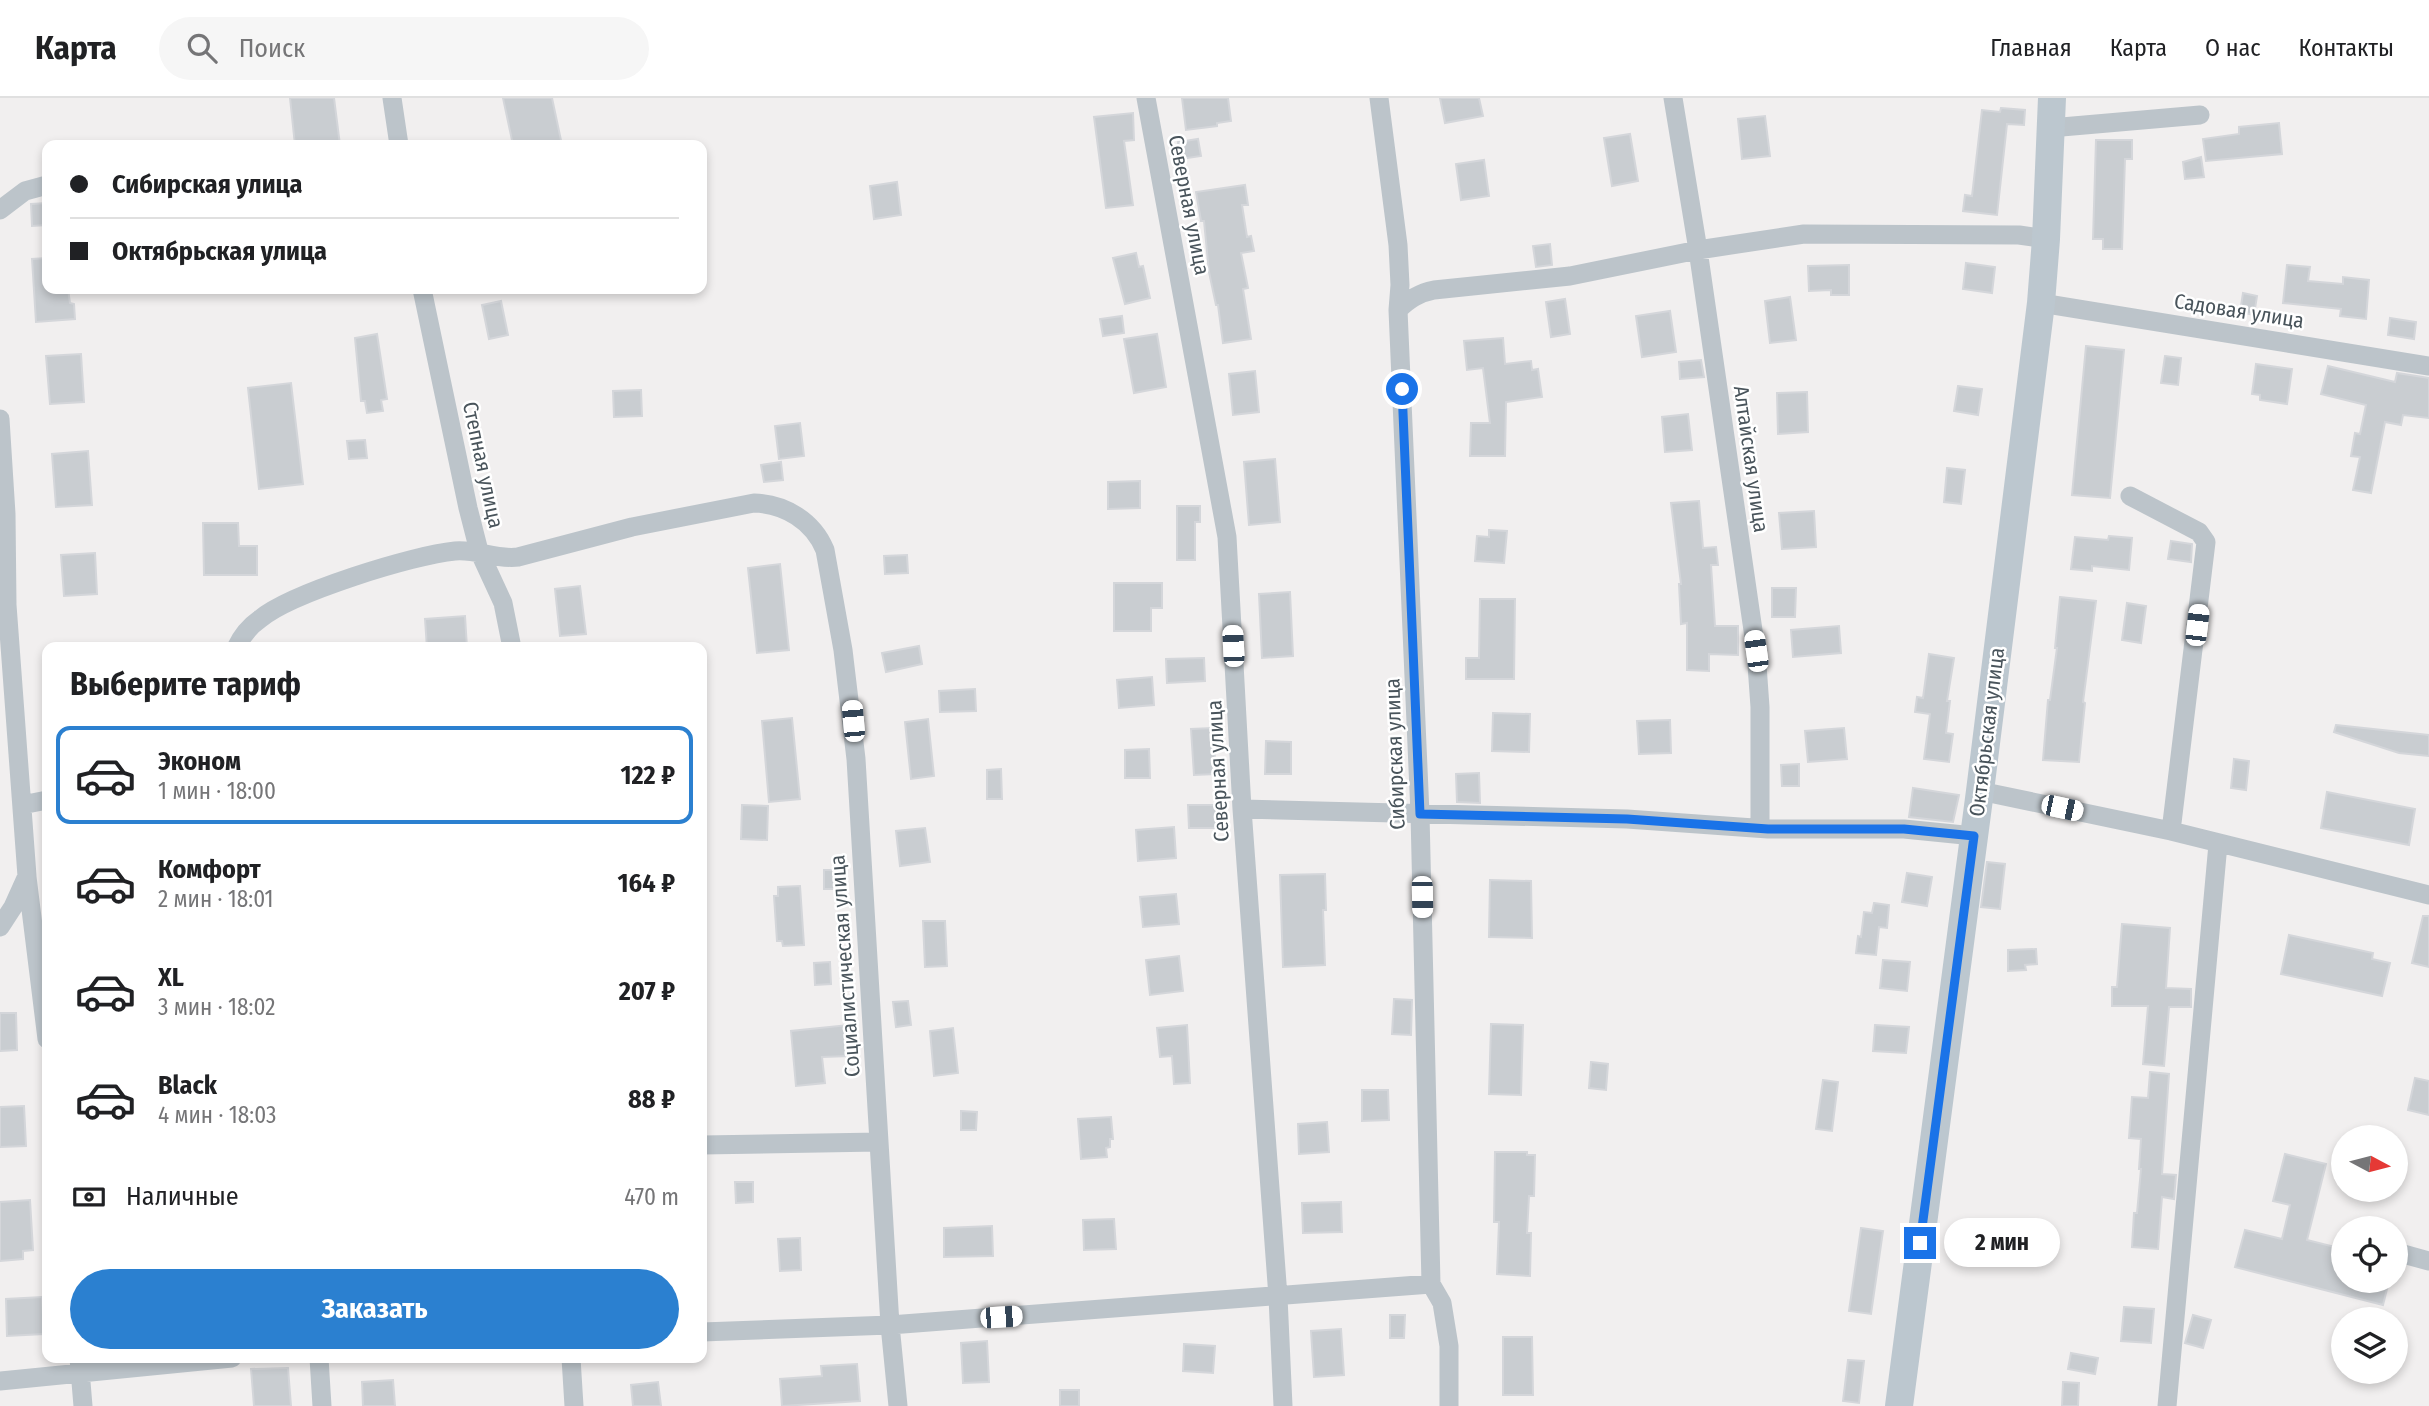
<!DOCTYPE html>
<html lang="ru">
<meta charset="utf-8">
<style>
body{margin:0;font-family:"Fira Sans Condensed",sans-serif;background:#f6f6f6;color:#202124;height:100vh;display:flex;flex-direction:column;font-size:26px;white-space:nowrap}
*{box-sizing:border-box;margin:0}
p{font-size:23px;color:#757577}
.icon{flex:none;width:38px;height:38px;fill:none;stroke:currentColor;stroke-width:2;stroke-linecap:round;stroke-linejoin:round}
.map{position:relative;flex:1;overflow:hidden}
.panel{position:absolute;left:42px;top:544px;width:665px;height:721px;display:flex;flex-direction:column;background:#fff;border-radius:14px;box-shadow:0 4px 10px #0003}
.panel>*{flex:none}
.guide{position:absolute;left:42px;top:42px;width:665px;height:154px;border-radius:14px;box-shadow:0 4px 10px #0003;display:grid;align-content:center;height:154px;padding:0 28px;background:#fff}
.needle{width:46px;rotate:97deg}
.tools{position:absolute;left:2331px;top:1027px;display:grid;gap:14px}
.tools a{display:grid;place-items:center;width:77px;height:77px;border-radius:50%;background:#fff;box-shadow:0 4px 10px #0003;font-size:35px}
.end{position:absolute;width:32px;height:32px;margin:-16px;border:9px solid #1a73e8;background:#fff;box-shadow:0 0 0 4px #fff}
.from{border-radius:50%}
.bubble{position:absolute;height:49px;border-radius:24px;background:#fff;box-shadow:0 4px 10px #0003;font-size:23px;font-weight:700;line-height:49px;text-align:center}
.car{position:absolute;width:21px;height:42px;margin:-21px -10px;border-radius:9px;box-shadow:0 0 5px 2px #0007;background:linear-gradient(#fff 24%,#345 0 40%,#fff 0 76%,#345 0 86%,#fff 0)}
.guide b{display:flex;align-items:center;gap:24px;height:66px;font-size:26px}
.guide b+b{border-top:2px solid #e0e0e0}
.guide i{width:18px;height:18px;background:#202124}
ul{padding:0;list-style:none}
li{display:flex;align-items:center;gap:21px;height:98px;margin:0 14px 10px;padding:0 14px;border:4px solid transparent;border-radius:14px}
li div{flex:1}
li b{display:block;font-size:26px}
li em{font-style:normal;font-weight:700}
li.active{border-color:#2b80d0}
li>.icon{width:63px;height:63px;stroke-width:1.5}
h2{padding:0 28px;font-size:32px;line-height:84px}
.pay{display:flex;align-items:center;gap:18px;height:77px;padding:0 28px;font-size:26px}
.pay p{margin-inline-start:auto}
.button{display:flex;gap:14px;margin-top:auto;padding:14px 28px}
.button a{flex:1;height:80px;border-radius:42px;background:#2b80d0;color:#fff;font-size:28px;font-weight:700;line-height:80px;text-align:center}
header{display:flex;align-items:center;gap:42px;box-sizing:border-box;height:98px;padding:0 35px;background:#fff;border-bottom:2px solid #e0e0e0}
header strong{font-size:33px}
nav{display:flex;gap:38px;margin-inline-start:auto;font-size:24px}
.search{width:490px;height:63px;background:#f6f6f6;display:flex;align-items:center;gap:18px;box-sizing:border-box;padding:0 24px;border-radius:38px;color:#757577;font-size:26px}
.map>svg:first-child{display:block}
</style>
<header>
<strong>Карта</strong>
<div class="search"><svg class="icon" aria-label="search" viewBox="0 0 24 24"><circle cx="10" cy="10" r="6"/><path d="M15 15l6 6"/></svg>Поиск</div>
<nav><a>Главная</a><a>Карта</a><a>О нас</a><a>Контакты</a></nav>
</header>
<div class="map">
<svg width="2429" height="1308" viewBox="0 0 2429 1308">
<rect width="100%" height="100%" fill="#f1efef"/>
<path fill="#c9cdd1" stroke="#d4d6da" stroke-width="2" d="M290,0H334L340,47H295Z
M503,0H552L562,47H513Z
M1182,0H1228L1231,23L1217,25V28L1186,32Z
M1440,0H1479L1483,18L1445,25Z
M2001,10L2025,12L2024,27L2007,26L1997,117L1963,113L1965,97L1972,98L1982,12L2000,14Z
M1133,15L1134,42L1124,43L1133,107L1106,110L1094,19Z
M1765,18L1770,58L1742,61L1738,21Z
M2279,25L2282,56L2206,63L2203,41L2239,36V29Z
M1630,36L1638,83L1612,88L1604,40Z
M1198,41L1201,58L1180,61L1178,44Z
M2096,42H2132V61H2125L2122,151H2103V141H2093Z
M2201,59L2204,79L2185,81L2183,64Z
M1484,62L1489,98L1461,102L1456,66Z
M897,84L901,117L874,121L870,88Z
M1245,87L1248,107H1242L1247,139L1251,138L1254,153L1241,155L1248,190L1243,191L1251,241L1223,245L1218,207H1216L1209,174L1204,123H1201L1196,94Z
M47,105V127L32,128L31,106Z
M1550,146L1552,167L1536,169L1533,148Z
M1136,155L1139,169L1143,168L1150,200L1125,206L1113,160Z
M47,160V191H68L70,205L74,206L75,221L36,224L32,161Z
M1966,165L1995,169L1992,195L1963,191Z
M1849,167V197H1831V192L1809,193L1808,168Z
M2287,167L2310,169L2308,183L2343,186V179L2369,182L2366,221L2340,218L2341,211L2283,205Z
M2243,195L2257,198L2254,217L2240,214Z
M1790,199L1796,242L1770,245L1765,203Z
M1565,201L1570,236L1551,239L1546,204Z
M501,203L508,237L489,241L482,207Z
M1670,213L1676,254L1642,259L1636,218Z
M1122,218L1124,235L1103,238L1100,221Z
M2390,220L2416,224L2414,241L2388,237Z
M377,236L387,301L381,302L383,313L367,315L365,303H361L355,240Z
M1157,236L1166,289L1134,295L1124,241Z
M1503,240L1505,266L1531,263L1532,272L1538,271L1542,299L1506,304L1505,358H1470L1471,325H1490L1483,270L1467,272L1464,243Z
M2086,248L2124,252L2110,400L2072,397Z
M81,256L84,304L50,306L46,258Z
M2165,258L2181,260L2178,287L2161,285Z
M1701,262L1704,279L1680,281L1679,264Z
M2256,266L2292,271L2287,306L2260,302V297L2252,296Z
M2328,268L2395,284L2397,275L2429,280V320L2403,317L2401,327L2385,324L2371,395L2353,392L2360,359L2351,358L2355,335L2360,336L2366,307L2321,296Z
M1255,273L1259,314L1233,317L1229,276Z
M291,285L303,386L259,391L248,290Z
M1958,288L1982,291L1978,317L1954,313Z
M641,292L642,318L614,319L613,293Z
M1807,294L1808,334L1778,336L1777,295Z
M1688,316L1692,352L1665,354L1662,319Z
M800,325L804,358L779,361L775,328Z
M365,342L367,360L349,361L347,343Z
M88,353L92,407L56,409L52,356Z
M1275,361L1280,424L1249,427L1244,364Z
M781,364L783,382L764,384L761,367Z
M1947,370L1965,372L1961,406L1944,404Z
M1140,383V410L1108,411V384Z
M1699,403L1703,450L1716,449L1718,467H1711L1715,528H1738V557L1709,556V573L1687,572V525L1681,526L1679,486H1681L1671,405Z
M1177,408H1200V424H1195V462H1177Z
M1814,413L1816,449L1782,451L1779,415Z
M203,425H238L239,448H257V477H204Z
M1489,432L1507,433L1504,465L1475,463L1477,438L1489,439Z
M2109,438L2132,440L2129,472L2092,468V473L2071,471L2075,439L2108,442Z
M2171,443L2192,446L2191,464L2168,461Z
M95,455L97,496L64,498L61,457Z
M907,457L908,475L885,476L884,458Z
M780,466L789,552L757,555L748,470Z
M1114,485H1162V510H1151V533H1114Z
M580,488L586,536L560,538L555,491Z
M1772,490H1796L1795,519H1772Z
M1290,494L1293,558L1262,560L1259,496Z
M2060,499L2096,503L2083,604L2085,605L2079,664L2043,662L2048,602H2050L2057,550H2055Z
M1480,501H1515L1514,581H1466V560H1479Z
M2127,505L2146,508L2141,545L2122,542Z
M465,518L467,550H427L425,521Z
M1839,528L1841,555L1793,559L1791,532Z
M919,548L922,566L886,574L882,555Z
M1929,556L1954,560L1947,603H1950L1946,635L1953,636L1949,664L1924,661L1930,616L1915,614L1917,599L1923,600Z
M1204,560L1205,583L1167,585L1166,561Z
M1152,579L1154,607L1119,610L1117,582Z
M975,591L976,613L940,614L939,593Z
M1493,615L1530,616L1529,654L1492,653Z
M792,620L800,701L769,704L762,623Z
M928,621L934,678L911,681L905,624Z
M1670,622L1671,655L1639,656L1637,623Z
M2336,627L2429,637V658L2399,655L2334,634Z
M1213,630L1216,676L1194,677L1191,631Z
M1844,630L1847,661L1808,664L1805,633Z
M1266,643L1291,644V676H1265Z
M1149,651L1150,680H1125V652Z
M2234,661L2249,663L2246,692L2231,690Z
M1799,666V688H1782L1781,667Z
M1001,671L1002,701H987V672Z
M1479,675L1480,705L1457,704L1456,676Z
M1913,690L1959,697L1953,724L1909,719Z
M2327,694L2415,711L2409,747L2321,730Z
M742,707L768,708L767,742L741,741Z
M1188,707H1218V730H1189Z
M1174,729L1176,760L1138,763L1136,732Z
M925,730L930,764L900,768L896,733Z
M1987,764L2005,766L2000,811L1981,809Z
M824,772H840V791H824Z
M1907,775L1932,779L1927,808L1902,804Z
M1325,776L1326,812H1323L1325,867L1283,869L1280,777Z
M1490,782L1531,783L1532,840L1489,839Z
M800,788L804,847L783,848L782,843H777L774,798H778V789Z
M1176,796L1179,826L1143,829L1140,799Z
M1874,805L1889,807L1887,830L1879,829L1876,857L1856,855L1858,838L1861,839L1864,814L1872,815Z
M2423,818H2429V869L2412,865Z
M923,823H945L947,868L925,869Z
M2122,826L2170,830L2166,890L2191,891V909H2169L2164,968L2143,966L2148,908H2112V889H2117Z
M2289,837L2373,855L2372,861L2390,865L2382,898L2281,876Z
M2036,851L2037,866L2025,867L2026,872L2008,873V852Z
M1179,858L1183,893L1150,897L1146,862Z
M1883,862L1910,864L1907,893L1880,890Z
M830,864L831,886L815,887L814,865Z
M1394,901L1412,902L1411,937L1392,936Z
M908,903L911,927L896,929L893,904Z
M0,915H16L17,952L0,953Z
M1491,926L1523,927L1521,997L1489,996Z
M848,927L849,958L822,959L825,985L796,988L791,933Z
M1187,927L1190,985L1174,986L1172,958L1160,959L1157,930Z
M1875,927L1909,929L1906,955L1873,953Z
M953,930L958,975L934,978L930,933Z
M1591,964L1608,966L1606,992L1589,990Z
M2150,974L2169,976L2162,1076L2176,1077L2174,1101L2162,1099L2158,1151L2132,1149L2134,1115H2137L2141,1071H2139L2141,1041L2129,1040L2132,999L2148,1000Z
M2415,980L2429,983V1017L2408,1012Z
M1823,982L1838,984L1832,1033L1816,1031Z
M1362,992H1388L1389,1022L1362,1023Z
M24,1008L26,1048L0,1049V1009Z
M961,1013L977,1014L976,1032H961Z
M1111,1019L1113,1041H1110V1049L1106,1050L1107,1059L1081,1061L1078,1021Z
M1327,1024L1329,1054L1299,1056L1298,1026Z
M1495,1054H1527V1057H1535L1534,1098H1529L1527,1135H1531L1530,1178L1497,1176L1499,1124H1494Z
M2285,1056L2326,1066L2307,1142L2343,1151V1183H2389L2383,1207L2235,1169L2245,1132L2282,1141L2290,1107L2273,1103Z
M735,1084H753V1104L736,1105Z
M30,1102L33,1152L23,1153V1161L0,1163V1104Z
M1341,1104L1342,1134L1303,1135L1302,1105Z
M1114,1121L1116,1151L1084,1152L1083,1122Z
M992,1128L993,1158L944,1159V1130Z
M1861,1130L1883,1133L1871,1216L1849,1213Z
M800,1140L801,1172L780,1173L778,1141Z
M42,1199L44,1236L7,1238L6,1201Z
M2124,1209L2154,1211L2151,1245L2121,1243Z
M1390,1217H1405L1404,1240H1390Z
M2193,1217L2211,1222L2203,1250L2185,1245Z
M1341,1231L1344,1277L1314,1279L1311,1233Z
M1503,1239H1532L1533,1297H1503Z
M987,1243L989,1284L963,1285L961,1245Z
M1184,1246L1215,1248L1213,1275L1183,1273Z
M2071,1255L2098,1260L2095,1276L2068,1271Z
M1848,1262L1864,1263L1859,1305L1843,1303Z
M857,1266L860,1303L782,1308L780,1281L822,1278L821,1268Z
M288,1270L291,1308H254L251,1271Z
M393,1282L395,1308H363L362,1284Z
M658,1284L661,1308H633L631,1287Z
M2063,1284L2079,1285L2078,1308H2062Z
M1060,1292H1079V1308H1060Z"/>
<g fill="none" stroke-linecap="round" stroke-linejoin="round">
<path stroke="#bcc4ca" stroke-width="19" d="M392,0L399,47
M1146,0L1227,439L1242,711L1278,1199L1283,1308
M1379,0L1398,147L1400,187L1398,212L1420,716L1431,1186L1442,1205L1449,1248V1308
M1673,0L1698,152L1756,553L1760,609V730
M2050,30L2200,17
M0,112L25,93L47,87
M422,191L468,410L479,453L503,505L512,550
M2041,205L2429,268
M1398,212C1409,201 1419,195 1434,192L1570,178L1698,152L1804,136L2019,137L2046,141
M0,321L6,416L7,507L27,778L13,809L0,829
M2130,398L2199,434L2206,444L2171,733
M236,550C241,539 250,528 260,521C291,495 413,457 455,453C477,451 496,462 518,459L632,429L754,405C785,406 813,423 825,452L843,552L856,661L890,1227L898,1308
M1980,693L2171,733L2429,797
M22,707L47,702
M1242,711L1627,721L1768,731H1904L1974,738
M27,779L47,941
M702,1047L879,1044
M2396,1154L2429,1163
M702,1234L890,1227L1431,1186
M79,1260L83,1308
M319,1260L322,1308
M571,1260L574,1308
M0,1283L232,1260
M2167,1308L2218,746"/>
<path stroke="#bcc7cf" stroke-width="28" d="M1899,1308L1980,693L2041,205L2046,141L2052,0"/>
</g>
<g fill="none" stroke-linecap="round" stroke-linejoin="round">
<path stroke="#1a73e8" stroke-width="9" d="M1402,291L1420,716L1627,721L1768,731H1904L1974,738L1920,1145"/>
</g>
<g text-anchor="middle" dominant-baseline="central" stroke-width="5" stroke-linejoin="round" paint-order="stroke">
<g font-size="21" fill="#49545b" stroke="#fff">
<text transform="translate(1189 107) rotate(79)">Северная улица</text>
<text transform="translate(2239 213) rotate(9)">Садовая улица</text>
<text transform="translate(1751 361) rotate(82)">Алтайская улица</text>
<text transform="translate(483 367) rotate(78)">Степная улица</text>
<text transform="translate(1987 634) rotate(-83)">Октябрьская улица</text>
<text transform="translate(1395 656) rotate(-92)">Сибирская улица</text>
<text transform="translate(1218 673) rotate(-93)">Северная улица</text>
<text transform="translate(845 868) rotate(-94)">Социалистическая улица</text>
</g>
</g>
</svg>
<div class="tools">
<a><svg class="needle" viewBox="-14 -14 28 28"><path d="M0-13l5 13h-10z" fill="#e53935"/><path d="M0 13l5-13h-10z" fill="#757577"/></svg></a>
<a><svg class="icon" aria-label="locate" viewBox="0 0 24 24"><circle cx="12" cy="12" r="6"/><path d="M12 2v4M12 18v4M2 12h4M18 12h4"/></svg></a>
<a><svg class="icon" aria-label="layers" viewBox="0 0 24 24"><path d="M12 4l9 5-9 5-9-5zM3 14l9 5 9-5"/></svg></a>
</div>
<i class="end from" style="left:1402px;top:291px"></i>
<i class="end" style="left:1920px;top:1145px"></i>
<div class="bubble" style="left:1944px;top:1120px;width:116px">2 мин</div>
<i class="car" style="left:2197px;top:527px;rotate:7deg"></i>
<i class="car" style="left:1233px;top:548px;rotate:357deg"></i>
<i class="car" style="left:1756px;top:553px;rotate:352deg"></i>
<i class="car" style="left:853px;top:623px;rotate:355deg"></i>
<i class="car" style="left:2062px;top:710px;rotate:102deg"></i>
<i class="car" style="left:1422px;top:799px;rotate:179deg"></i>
<i class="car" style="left:1001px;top:1219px;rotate:86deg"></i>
<div class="guide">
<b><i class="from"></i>Сибирская улица</b>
<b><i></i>Октябрьская улица</b>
</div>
<section class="panel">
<h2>Выберите тариф</h2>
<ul>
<li class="active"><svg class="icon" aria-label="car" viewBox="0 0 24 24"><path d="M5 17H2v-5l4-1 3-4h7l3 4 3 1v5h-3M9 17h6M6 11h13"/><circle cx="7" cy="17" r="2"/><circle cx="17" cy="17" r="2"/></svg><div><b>Эконом</b><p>1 мин · 18:00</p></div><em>122 ₽</em></li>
<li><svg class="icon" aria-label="car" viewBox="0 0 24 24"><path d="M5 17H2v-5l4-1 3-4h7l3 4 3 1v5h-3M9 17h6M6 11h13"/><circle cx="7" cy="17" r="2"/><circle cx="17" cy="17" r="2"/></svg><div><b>Комфорт</b><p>2 мин · 18:01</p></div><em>164 ₽</em></li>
<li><svg class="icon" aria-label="car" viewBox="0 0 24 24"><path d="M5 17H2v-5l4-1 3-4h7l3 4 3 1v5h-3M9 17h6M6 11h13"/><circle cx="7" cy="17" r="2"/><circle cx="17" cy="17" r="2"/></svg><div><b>XL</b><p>3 мин · 18:02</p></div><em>207 ₽</em></li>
<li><svg class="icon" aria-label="car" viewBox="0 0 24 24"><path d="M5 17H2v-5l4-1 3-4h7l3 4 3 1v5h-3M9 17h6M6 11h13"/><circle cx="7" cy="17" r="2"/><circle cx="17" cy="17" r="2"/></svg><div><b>Black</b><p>4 мин · 18:03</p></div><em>88 ₽</em></li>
</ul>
<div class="pay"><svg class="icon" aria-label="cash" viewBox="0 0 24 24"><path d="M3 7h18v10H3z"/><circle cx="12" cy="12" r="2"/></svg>Наличные<p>470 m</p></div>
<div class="button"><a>Заказать</a></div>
</section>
</div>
